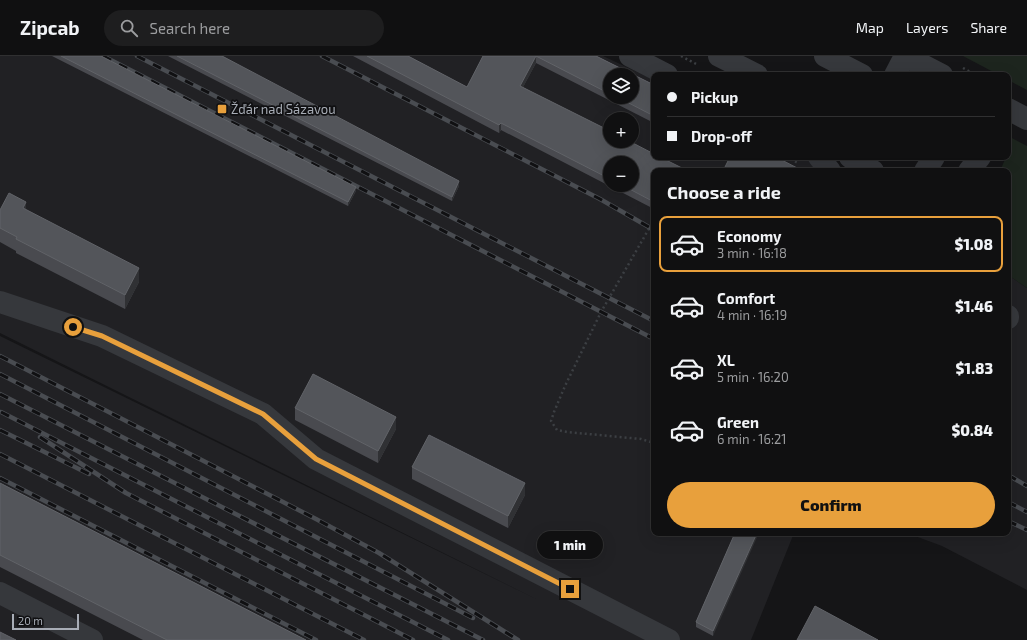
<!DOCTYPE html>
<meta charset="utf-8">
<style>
body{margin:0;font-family:"Exo 2",sans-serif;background:#1e1e1f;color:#f1f3f6;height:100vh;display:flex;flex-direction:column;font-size:15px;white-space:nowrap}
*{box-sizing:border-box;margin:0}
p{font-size:13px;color:#9c9d9f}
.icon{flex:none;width:22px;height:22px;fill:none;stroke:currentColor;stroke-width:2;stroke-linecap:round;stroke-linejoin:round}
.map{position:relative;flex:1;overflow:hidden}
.side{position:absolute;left:651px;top:112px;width:360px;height:368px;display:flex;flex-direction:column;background:#101011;border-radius:8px;box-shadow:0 4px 16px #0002,0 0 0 1px #303031}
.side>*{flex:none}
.top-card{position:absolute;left:651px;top:16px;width:360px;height:88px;border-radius:8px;box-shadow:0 4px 16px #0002,0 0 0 1px #303031;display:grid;align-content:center;height:88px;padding:0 16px;background:#101011}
.tools{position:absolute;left:603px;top:12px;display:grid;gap:8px}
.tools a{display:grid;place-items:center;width:36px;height:36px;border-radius:50%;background:#101011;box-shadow:0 4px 16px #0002,0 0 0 1px #303031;font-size:20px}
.scale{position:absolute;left:12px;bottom:10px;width:67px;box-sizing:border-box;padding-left:4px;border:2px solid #a8adb6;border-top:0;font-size:11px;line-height:14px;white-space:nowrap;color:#a8adb6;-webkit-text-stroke:3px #101012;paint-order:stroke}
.end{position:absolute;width:18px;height:18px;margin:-9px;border:5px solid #e8a03c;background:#111;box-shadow:0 0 0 2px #111}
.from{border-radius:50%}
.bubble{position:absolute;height:28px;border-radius:14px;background:#101011;box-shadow:0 4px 16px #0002,0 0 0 1px #303031;font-size:13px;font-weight:800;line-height:28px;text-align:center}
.top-card b{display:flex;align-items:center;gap:14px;height:38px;font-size:15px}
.top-card b+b{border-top:1px solid #303031}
.top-card i{width:10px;height:10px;background:#f1f3f6}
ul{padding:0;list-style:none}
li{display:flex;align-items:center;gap:12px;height:56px;margin:0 8px 6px;padding:0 8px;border:2px solid transparent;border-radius:8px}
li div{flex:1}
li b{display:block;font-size:15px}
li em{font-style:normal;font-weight:800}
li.active{border-color:#e8a03c}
li>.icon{width:36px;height:36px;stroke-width:1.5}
h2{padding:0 16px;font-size:18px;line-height:48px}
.action{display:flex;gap:8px;margin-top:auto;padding:8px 16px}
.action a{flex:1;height:46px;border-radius:24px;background:#e8a03c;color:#111;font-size:16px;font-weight:800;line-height:46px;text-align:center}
header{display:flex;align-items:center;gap:24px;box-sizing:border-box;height:56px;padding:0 20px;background:#101011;border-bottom:1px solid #303031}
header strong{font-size:19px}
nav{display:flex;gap:22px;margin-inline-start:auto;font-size:14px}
.search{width:280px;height:36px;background:#1e1e1f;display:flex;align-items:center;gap:10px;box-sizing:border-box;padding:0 14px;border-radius:22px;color:#9c9d9f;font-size:15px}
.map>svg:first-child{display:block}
</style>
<header>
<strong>Zipcab</strong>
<div class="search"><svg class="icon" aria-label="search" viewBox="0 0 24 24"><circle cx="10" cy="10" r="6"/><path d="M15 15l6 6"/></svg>Search here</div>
<nav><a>Map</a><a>Layers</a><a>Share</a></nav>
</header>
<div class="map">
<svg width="1027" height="584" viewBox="0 0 1027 584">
<rect width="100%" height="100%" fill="#151517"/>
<path fill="#212124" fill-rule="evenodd" d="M0,0H603L654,24V101H820L850,115H654V477H794L751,584H0V280L538,544L0,277ZM610,19H632V41H610ZM610,63H632V85H610ZM610,107H632V129H610Z
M1008,219L1027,232V534L942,490L907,477H1008Z"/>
<path fill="#1d251e" d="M963,0H1027V34L1008,24V19H999Z
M1008,80L1027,90V232L1008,219V115H1000L1006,101H1008Z"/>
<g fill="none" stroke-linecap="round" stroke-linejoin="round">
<path stroke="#3c3f43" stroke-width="2.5" stroke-dasharray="2 3" stroke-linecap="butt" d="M681,0L698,9
M963,12L976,19
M786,101L798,107
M654,164L601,256L565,330L554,356L551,365L557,374L567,376L641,383L654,387"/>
<path stroke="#36383c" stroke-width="22" d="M630,0L667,19
M719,0L757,19
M825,0L862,19
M905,0L942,19
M895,19L905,0
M1008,53L1027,63
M819,101L830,115
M850,101L873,115
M925,115L934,101
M969,115L980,101
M0,246L102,280L263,358L316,403L669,584
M1008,260V262
M0,537L92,584"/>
<g stroke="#494c51" stroke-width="4.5">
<path id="rail" d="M103,0L654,283
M137,0L654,265
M322,0L600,143L654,174
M0,300L316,463L379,497L518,584
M0,318L473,562
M0,338L483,584
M1,356L448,584
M0,374L89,418
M40,381L126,437L413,584
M0,398L364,584
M1008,419L1027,430
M0,422L316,584
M1008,446L1027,456
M1008,465L1027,474"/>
</g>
<use href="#rail" stroke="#101012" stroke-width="3" stroke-dasharray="9" stroke-linecap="butt"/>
</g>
<path fill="#494a4f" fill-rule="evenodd" d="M52,0H101L356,135L348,150Z
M168,0H222L459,130L452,145Z
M353,0H408L467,31L483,0H596L654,29V67L536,7L523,31L654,115V153L501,74L499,77ZM610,19L632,41H610ZM610,107L632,129H610Z
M720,101H778V102L728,105Z
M0,154H26L139,226L125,253L16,197V195L0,186Z
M295,352L396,373L378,407L295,364Z
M412,411L525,439L508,472L412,423Z
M0,427L306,584H143L0,511Z
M735,477L713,580L696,571V566Z"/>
<path fill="#303134" d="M536,0V7L520,37V30Z
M501,67V74L499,77V69Z
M459,125V130L452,145V141Z
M356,131V135L348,150V146Z
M26,146V160L23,152Z
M139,212V226L125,253V239Z
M396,361V373L378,407V395Z
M525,427V439L508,472V460Z
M757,477H759L713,580V575Z"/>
<path fill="#53555a" stroke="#616368" d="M61,0H101L356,131L348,146Z
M177,0H222L459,125L452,141Z
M367,0H408L467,31L483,0H536L520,30L610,75V85H629L654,98V101H660L688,115H654V146L622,129H632V107H610V123L501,67L499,69Z
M536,0H596L654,29V60L617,41H632V19H610V38Z
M730,101H776L803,115H723Z
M9,137L26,146L23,152L139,212L125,239L16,183L17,181L0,172V154Z
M313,318L396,361L378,395L295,352Z
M429,379L525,427L508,460L412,411Z
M0,427L306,584H167L0,499Z
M735,477H757L713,575L696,566Z
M815,550L878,584H797Z
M0,576L16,584H0Z"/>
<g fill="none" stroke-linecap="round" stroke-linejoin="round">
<path stroke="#e8a03c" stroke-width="5" d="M73,271L102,280L263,358L316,403L570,533"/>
</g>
<rect fill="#e8a03c" stroke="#101012" stroke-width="1.5" x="217" y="48" width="10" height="10" rx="2"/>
<g text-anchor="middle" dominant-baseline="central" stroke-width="3.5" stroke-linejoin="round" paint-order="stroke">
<g font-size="13" fill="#a8adb6" stroke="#101012" text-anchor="start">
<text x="231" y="53">Žďár nad Sázavou</text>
</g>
</g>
</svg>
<div class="tools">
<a><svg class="icon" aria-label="layers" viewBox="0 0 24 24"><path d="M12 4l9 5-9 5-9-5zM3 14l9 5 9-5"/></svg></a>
<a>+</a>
<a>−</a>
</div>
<div class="scale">20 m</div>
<i class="end from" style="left:73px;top:271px"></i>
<i class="end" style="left:570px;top:533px"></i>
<div class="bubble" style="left:537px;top:475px;width:66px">1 min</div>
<div class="top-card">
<b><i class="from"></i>Pickup</b>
<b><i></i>Drop-off</b>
</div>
<section class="side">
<h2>Choose a ride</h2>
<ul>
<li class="active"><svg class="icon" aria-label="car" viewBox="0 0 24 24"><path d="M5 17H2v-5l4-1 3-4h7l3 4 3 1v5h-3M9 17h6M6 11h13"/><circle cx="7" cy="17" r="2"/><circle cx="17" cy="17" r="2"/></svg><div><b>Economy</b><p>3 min · 16:18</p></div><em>$1.08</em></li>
<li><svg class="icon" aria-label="car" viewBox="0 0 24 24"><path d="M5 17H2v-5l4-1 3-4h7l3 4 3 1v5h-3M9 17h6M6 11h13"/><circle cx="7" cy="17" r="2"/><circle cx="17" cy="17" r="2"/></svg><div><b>Comfort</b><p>4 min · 16:19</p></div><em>$1.46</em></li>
<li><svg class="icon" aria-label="car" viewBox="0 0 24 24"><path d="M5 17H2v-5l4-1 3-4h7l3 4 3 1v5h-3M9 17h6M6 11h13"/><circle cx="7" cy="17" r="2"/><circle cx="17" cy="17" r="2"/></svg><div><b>XL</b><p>5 min · 16:20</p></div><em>$1.83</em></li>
<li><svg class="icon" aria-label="car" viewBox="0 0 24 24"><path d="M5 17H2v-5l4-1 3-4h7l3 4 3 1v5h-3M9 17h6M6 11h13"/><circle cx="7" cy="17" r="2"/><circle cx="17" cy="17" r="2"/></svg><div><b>Green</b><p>6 min · 16:21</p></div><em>$0.84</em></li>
</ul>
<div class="action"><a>Confirm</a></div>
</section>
</div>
